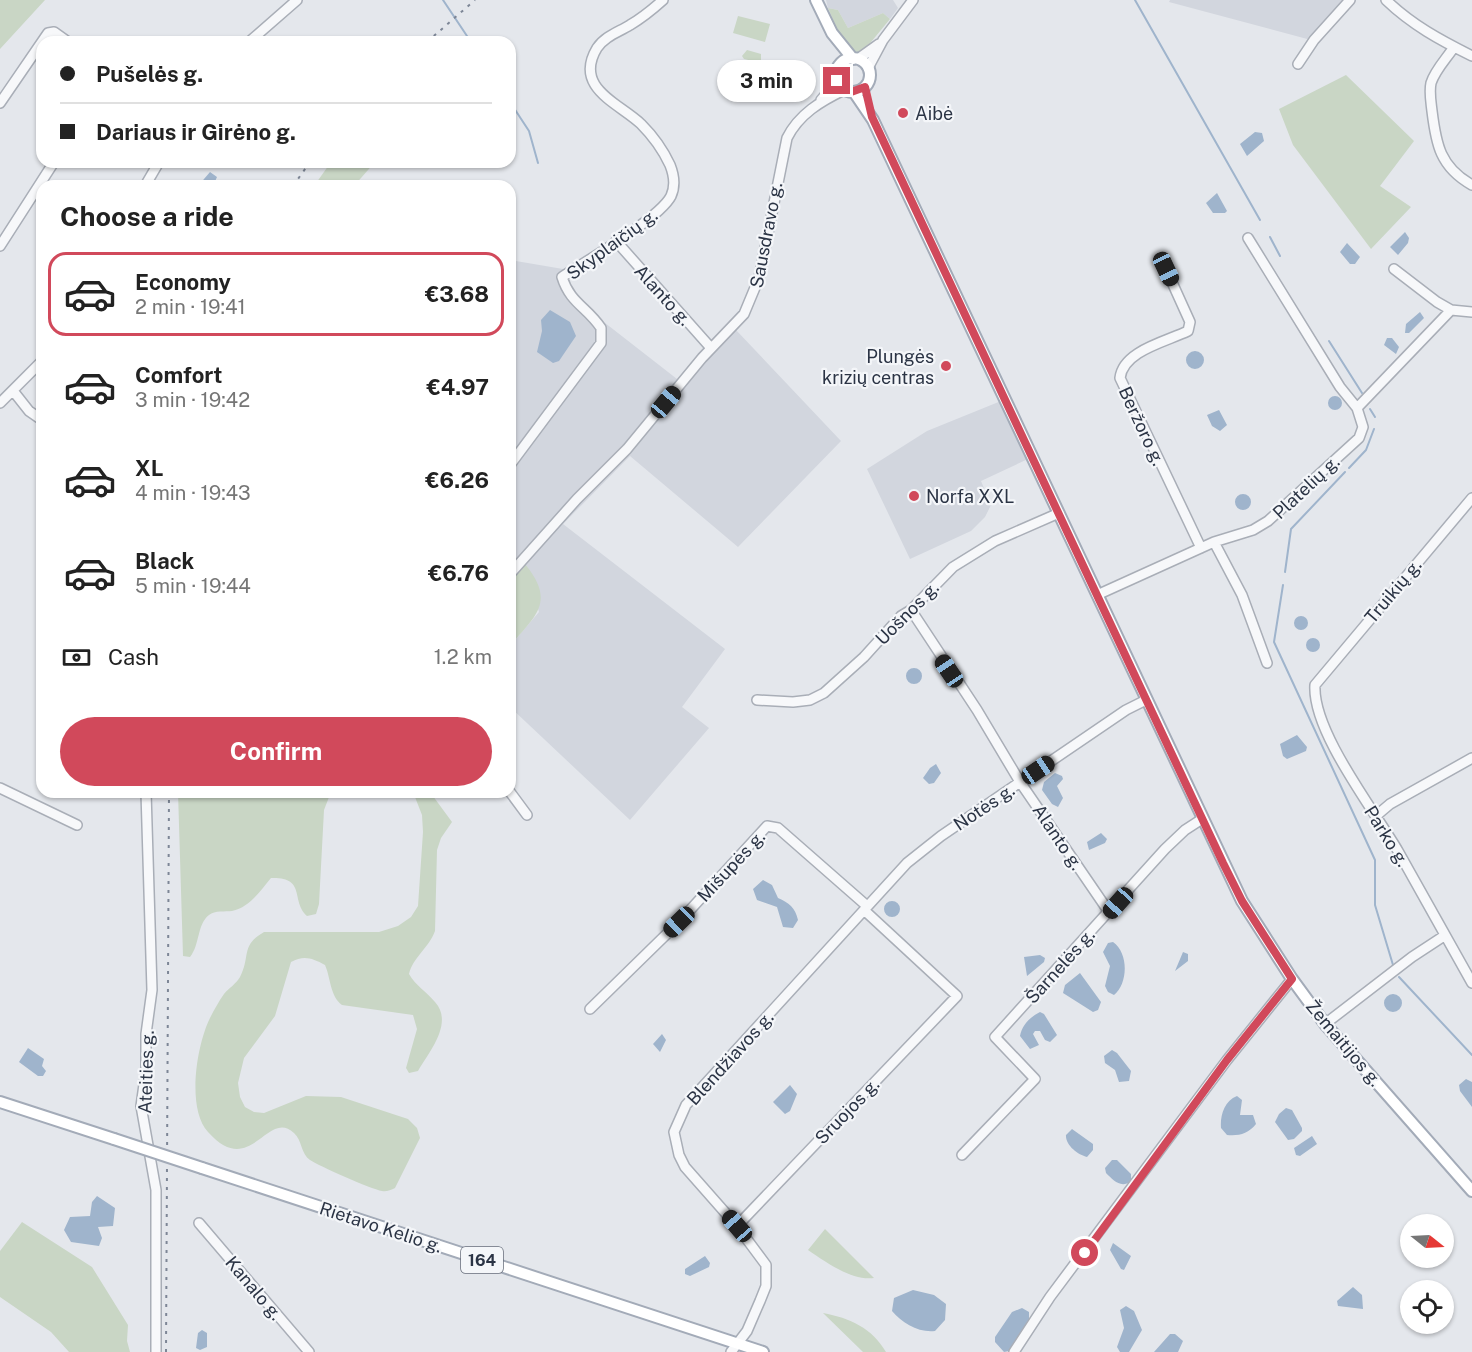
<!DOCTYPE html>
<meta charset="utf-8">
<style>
body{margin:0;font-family:"Public Sans",sans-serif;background:#f2f2f2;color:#222;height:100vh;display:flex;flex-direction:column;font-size:22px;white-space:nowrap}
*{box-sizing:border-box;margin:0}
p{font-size:20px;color:#767676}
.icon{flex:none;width:33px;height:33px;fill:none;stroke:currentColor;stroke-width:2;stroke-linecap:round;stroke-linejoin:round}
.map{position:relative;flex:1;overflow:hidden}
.side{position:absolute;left:36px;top:180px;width:480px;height:618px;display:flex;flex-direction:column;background:#fff;border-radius:18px;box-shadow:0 2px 4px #0004}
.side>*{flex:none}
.hud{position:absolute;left:36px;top:36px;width:480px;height:132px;border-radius:18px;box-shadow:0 2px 4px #0004;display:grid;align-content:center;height:132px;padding:0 24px;background:#fff}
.needle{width:39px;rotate:108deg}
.tools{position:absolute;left:1400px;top:1214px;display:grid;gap:12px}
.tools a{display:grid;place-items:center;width:54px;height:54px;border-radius:50%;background:#fff;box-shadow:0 2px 4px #0004;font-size:30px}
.end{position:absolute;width:27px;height:27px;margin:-14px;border:8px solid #d1495b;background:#fff;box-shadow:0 0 0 3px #fff}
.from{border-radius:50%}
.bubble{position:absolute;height:42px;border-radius:21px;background:#fff;box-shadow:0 2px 4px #0004;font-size:20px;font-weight:700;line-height:42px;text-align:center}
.car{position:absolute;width:18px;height:36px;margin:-18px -9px;border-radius:8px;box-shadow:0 0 4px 2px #0007;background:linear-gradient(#222 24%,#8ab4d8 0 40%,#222 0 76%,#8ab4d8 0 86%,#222 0)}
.hud b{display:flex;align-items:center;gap:21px;height:57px;font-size:22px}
.hud b+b{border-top:2px solid #e0e0e0}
.hud i{width:15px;height:15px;background:#222}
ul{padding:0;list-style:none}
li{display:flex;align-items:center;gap:18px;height:84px;margin:0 12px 9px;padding:0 12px;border:3px solid transparent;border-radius:18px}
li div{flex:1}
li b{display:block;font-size:22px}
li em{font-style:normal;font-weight:700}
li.active{border-color:#d1495b}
li>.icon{width:54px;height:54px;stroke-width:1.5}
h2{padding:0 24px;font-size:27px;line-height:72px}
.pay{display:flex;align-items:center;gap:15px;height:66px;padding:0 24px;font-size:22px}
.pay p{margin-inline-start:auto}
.action{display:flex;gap:12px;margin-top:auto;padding:12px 24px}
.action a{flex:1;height:69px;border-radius:36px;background:#d1495b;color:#fff;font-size:24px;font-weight:700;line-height:69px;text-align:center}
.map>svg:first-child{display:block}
</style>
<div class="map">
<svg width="1472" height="1352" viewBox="0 0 1472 1352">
<rect width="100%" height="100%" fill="#e4e7ec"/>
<path fill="#d2d6de" d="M826,0H893L898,8L890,19L883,13L848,28L838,10L828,8Z
M1170,0H1345L1311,40L1169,2Z
M510,260L563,269L573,295L582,305L686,386L707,359L736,330L841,441L738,547L630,456L563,524L725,649L682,707L709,728L630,820L510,707V646L539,612L525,565L510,581Z
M1001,401L1028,459L981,481L991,505L985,517L971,531L910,559L867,469L927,431Z"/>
<path fill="#c9d6c5" d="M0,0H45L0,49Z
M828,8L838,10L848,28L883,13L890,19L862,53H855L844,45Z
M738,16L770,24L765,42L733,33Z
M747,50L761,54V63L744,59L742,56Z
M1346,75L1414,141L1380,186L1411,207L1371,249L1293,145L1279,109Z
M331,162H375L354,186H314Z
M525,564C556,602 536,615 510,646V581Z
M178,792H331L324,810L319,904L316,914L307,916C290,900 307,877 271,878C260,891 250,907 232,911C225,912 215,910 209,915C197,924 200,945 190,957L183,956Z
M413,792H430L452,822L441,838L437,850L435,931C429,948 413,957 409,974C416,986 426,991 435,1002C454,1023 429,1052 418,1071L409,1073L406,1068L417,1029L413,1015L342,1005C330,996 331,979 325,965C312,958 304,955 291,962L275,1016L244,1058L238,1083L240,1097L245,1107L254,1112L264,1113L306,1096L341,1097L408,1119L417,1128L420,1138L395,1188C391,1190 386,1192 382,1191C371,1189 319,1166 310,1160C301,1154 302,1140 294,1133C267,1108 251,1180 208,1132C186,1108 197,1044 210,1018C214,1010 219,1001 224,994C229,988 236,984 240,977C251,956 240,946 264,932H379L398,926L411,917L418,906L423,832L422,815Z
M22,1222L92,1267L128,1325L127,1341L130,1352H69L51,1332L0,1297V1251Z
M825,1229L874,1278C851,1281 826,1262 808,1250Z
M823,1313C850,1318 872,1328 886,1352H863Z"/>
<path fill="#9fb4cc" d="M1255,132L1262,133L1264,141L1247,156L1240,144Z
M210,172L217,177L213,186H198Z
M1217,193L1227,211L1225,213H1213L1206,203Z
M1405,232L1409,238L1408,243L1398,255L1390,247Z
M1347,243L1360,257L1355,264H1350L1340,252Z
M550,310L570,322L576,336L559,361L553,363L537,352L542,331L541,320Z
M1420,312L1424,318L1409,333H1405L1406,324Z
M1387,338H1392L1399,347L1396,354L1384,345Z
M1186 360a9 9 0 1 1 18 0a9 9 0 1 1-18 0Z
M1328 403a7 7 0 1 1 14 0a7 7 0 1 1-14 0Z
M1219,410L1227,425L1220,431L1212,426L1207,415Z
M1235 502a8 8 0 1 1 16 0a8 8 0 1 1-16 0Z
M1294 623a7 7 0 1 1 14 0a7 7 0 1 1-14 0Z
M1306 645a7 7 0 1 1 14 0a7 7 0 1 1-14 0Z
M906 676a8 8 0 1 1 16 0a8 8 0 1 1-16 0Z
M1297,735L1307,747L1306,751L1287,759L1283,756L1280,744Z
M936,764L941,773L934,783L929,784L923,778L930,768Z
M1055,773L1062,776L1063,779L1057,786L1063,798L1058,807L1052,804L1042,790L1044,782Z
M1101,833L1107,839L1105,843L1089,850L1087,842Z
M763,880L772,885L778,898C789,903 795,907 798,920L793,928L783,927L777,907L757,900L753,889Z
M884 909a8 8 0 1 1 16 0a8 8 0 1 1-16 0Z
M1113,942C1129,953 1128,984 1114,995L1108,992L1105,986L1110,966L1103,952L1108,943Z
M1183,952L1188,954V961L1175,971Z
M1040,955L1045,958L1044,962L1027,976L1024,957Z
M1080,973L1101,1002L1098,1010L1093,1012L1063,993L1065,985Z
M1384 1003a9 9 0 1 1 18 0a9 9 0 1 1-18 0Z
M1040,1012L1044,1014L1057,1035L1050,1042L1045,1040L1040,1031H1035L1033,1034L1039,1045L1030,1049L1020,1036C1022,1025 1030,1017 1040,1012Z
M662,1034L666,1040L660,1052L653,1044Z
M28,1048L44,1059L42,1066L46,1071L43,1076H38L19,1062Z
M1112,1050L1117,1053L1131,1071L1129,1081L1119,1082L1115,1070L1105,1063L1104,1056Z
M1466,1079L1472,1082V1107L1460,1091L1459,1085Z
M790,1085L797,1094L790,1111L785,1114L773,1102Z
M1237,1096L1242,1100L1240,1115H1253L1256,1124C1248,1134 1239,1136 1227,1135L1221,1128C1220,1116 1224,1101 1237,1096Z
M1286,1108L1292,1110L1302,1128V1131L1294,1139L1288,1140L1275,1122L1279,1114Z
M1072,1129L1093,1144V1150L1087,1157C1078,1155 1065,1145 1066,1135Z
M1312,1136L1317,1144L1300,1156L1296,1155L1294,1148Z
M1112,1160H1117L1131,1174V1181C1121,1189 1113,1180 1106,1173L1105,1168Z
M97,1196L115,1208L113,1226L98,1227L102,1238L99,1246L71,1242L64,1230L70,1217L90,1216L92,1202Z
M1113,1243L1131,1256L1124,1270L1121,1269L1110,1250Z
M705,1256L710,1263L709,1267L690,1276L685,1274V1269Z
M1353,1287L1362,1295L1363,1309L1338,1306L1337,1301Z
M913,1290L934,1295L946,1304L945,1320L935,1331C919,1333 902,1323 892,1311L894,1298Z
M1126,1306L1134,1311L1142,1330L1129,1352H1120L1117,1347L1124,1328L1120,1310Z
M1022,1308L1029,1312V1321L1009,1351L1004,1352L995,1342V1337L1012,1312Z
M202,1330L207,1333V1347L200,1350L196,1348L198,1333Z
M1170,1334H1175L1183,1341L1178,1352H1154Z"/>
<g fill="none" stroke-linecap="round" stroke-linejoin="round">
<path stroke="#9fb4cc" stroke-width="2" d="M443,0L471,42
M1135,0L1260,220
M510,102L529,131L538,163
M1270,237L1280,256
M1329,341L1362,393
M1370,409L1375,417
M1349,468L1366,450L1374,429
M1285,572L1291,529L1345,472
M1283,585L1274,642L1375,860V905L1393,965
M1399,977L1472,1055"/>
<g stroke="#a9aeb7" stroke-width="12">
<path id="minor" d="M1386,0C1412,25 1440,40 1472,56
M249,42L297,0
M1454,47C1447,58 1435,70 1431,83C1429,92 1431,102 1432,111C1436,144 1440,167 1472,185
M858,59L879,44
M1298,64L1314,40L1350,0
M868,68L883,40L913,0
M821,100L837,81
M0,103L48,33L54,32L68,42
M145,186L159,162
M1248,238L1340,387L1357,408
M616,241L711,348
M0,246L54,162
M1166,269L1190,322L1188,331C1165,342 1123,351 1120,378L1201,548
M1394,269L1437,302L1451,310L1472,312
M14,392L29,411L42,420
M0,403L42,361
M510,465L601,343V328C587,307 570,303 562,277C585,262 660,218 671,196C676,185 674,175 670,165C663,150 653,136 641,124C619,103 573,88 597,48C605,36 619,32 630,25C642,18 653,9 663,0
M1472,498L1315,685C1312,731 1374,810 1398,851C1423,895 1447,939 1472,983
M1214,542L1242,595L1267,663
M510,574L577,499L627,449L702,358L744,314L759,278L787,138C799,114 821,101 844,90
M1097,595L1214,542L1253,530L1268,521L1359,438L1363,427L1357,408L1451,310
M911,610L977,710L1020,782L1109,912
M757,700L793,702L810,700L824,693L864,657L901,616L911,610L953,567L995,541L1059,513
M0,788L77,825
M146,792L152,990L146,1034V1070L141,1106L156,1190V1352
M510,792L527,815
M1377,815L1390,804L1472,758
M590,1009L679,922L767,826L778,828L867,906
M1325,1024L1412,957L1444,936
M962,1155L1035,1079L995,1037L1165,849L1185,830L1202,819
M199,1223L309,1352
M737,1226L957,996L864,910
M731,1352L747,1331L760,1301L766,1286V1265L737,1226L685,1167L679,1155L674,1132L686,1105L907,863L941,836L1126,710L1146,700
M1014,1352L1050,1297L1227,1060L1292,979"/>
</g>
<g stroke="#a3abb8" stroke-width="14">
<path id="major" d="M816,0L832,33L853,59
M836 75a17 17 0 1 1 34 0a17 17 0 1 1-34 0Z
M854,92L873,120L1242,901L1292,979L1325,1024L1472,1191
M0,1102L114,1139
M202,1168L763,1352"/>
</g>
<use href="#minor" stroke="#f7f8fa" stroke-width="9"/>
<use href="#major" stroke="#fff" stroke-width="10"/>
<path stroke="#7d8696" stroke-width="2" stroke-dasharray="3 6" stroke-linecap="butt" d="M427,42L475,0
M293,186L310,162
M166,1352L169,792"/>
<g stroke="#a3abb8" stroke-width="14" stroke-linecap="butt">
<path id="major-bridge" d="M114,1139L202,1168"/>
</g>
<use href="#major-bridge" stroke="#fff" stroke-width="10"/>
</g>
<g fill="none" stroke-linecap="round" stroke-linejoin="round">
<path stroke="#d1495b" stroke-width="8" d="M837,81L842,88L851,92L865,87L872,117L1223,863L1242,901L1292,979L1227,1060L1085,1253"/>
</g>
<g fill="#d1495b" stroke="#f4f6f9" stroke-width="2">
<circle cx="903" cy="113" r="6"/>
<circle cx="946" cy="366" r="6"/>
<circle cx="914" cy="496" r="6"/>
</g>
<g text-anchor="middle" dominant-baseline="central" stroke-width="4.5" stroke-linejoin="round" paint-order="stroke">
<rect fill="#f4f6f9" stroke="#676e7b" stroke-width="1.5" x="461" y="1247" width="42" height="26" rx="4.5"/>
<g font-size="16" font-weight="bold" fill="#2b3445">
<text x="482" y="1260">164</text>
</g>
<g font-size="18" fill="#2b3445" stroke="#f4f6f9" text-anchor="start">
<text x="915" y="113">Aibė</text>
<text x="934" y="356" text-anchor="end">Plungės<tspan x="934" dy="21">krizių centras</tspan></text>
<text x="926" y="496">Norfa XXL</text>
</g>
<g font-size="18" fill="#2b3445" stroke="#f4f6f9">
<text transform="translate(766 235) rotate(-79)">Sausdravo g.</text>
<text transform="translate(612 244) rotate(-36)">Skyplaičių g.</text>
<text transform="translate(663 295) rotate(48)">Alanto g.</text>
<text transform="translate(1142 426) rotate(65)">Beržoro g.</text>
<text transform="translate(1306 487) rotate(-43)">Platelių g.</text>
<text transform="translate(1393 591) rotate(-50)">Truikių g.</text>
<text transform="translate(907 613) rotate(-45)">Uošnos g.</text>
<text transform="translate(984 807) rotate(-34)">Notės g.</text>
<text transform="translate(1387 836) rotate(58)">Parko g.</text>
<text transform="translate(1058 837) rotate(56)">Alanto g.</text>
<text transform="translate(731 866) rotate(-47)">Mišupės g.</text>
<text transform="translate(1060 966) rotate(-48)">Šarnelės g.</text>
<text transform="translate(1344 1043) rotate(50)">Žemaitijos g.</text>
<text transform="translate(730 1058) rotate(-48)">Blendžiavos g.</text>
<text transform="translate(146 1072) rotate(-88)">Ateities g.</text>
<text transform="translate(847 1111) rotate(-46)">Sruojos g.</text>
<text transform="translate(381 1227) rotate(18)">Rietavo Kelio g.</text>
<text transform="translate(254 1288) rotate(50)">Kanalo g.</text>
</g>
</g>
</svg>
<div class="tools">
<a><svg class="needle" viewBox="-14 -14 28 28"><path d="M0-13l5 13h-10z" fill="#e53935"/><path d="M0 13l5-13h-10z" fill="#767676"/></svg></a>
<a><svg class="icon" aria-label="locate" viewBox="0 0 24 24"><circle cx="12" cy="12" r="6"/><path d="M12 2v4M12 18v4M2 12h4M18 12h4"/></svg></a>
</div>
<i class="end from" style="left:1085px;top:1253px"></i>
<i class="end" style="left:837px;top:81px"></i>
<div class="bubble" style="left:717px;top:60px;width:99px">3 min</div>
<i class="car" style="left:1166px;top:269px;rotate:155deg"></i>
<i class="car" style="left:666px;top:402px;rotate:40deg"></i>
<i class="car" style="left:949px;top:671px;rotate:326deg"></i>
<i class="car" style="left:1038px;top:770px;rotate:56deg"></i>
<i class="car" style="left:1118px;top:903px;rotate:222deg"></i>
<i class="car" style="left:679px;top:922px;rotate:226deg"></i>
<i class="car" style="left:737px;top:1226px;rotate:319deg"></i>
<div class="hud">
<b><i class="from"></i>Pušelės g.</b>
<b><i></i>Dariaus ir Girėno g.</b>
</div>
<section class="side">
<h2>Choose a ride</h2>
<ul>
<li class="active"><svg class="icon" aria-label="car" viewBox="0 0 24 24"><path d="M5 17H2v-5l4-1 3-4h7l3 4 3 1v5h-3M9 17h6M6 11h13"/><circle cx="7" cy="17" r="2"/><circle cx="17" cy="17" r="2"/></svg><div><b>Economy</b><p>2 min · 19:41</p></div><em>€3.68</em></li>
<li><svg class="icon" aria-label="car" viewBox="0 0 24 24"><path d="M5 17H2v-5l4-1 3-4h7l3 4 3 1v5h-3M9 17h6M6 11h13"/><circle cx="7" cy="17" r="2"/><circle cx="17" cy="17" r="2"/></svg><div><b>Comfort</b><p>3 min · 19:42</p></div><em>€4.97</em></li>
<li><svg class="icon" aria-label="car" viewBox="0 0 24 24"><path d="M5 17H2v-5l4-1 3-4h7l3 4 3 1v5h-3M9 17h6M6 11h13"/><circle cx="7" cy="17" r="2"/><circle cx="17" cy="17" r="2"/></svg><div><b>XL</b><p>4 min · 19:43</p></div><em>€6.26</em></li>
<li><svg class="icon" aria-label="car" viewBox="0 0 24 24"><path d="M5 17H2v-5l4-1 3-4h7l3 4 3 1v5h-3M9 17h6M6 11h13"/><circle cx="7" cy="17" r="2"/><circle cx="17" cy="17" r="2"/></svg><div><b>Black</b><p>5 min · 19:44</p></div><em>€6.76</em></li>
</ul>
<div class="pay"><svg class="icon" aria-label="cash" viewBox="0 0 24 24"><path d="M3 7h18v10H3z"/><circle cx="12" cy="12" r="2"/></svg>Cash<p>1.2 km</p></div>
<div class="action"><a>Confirm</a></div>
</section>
</div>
